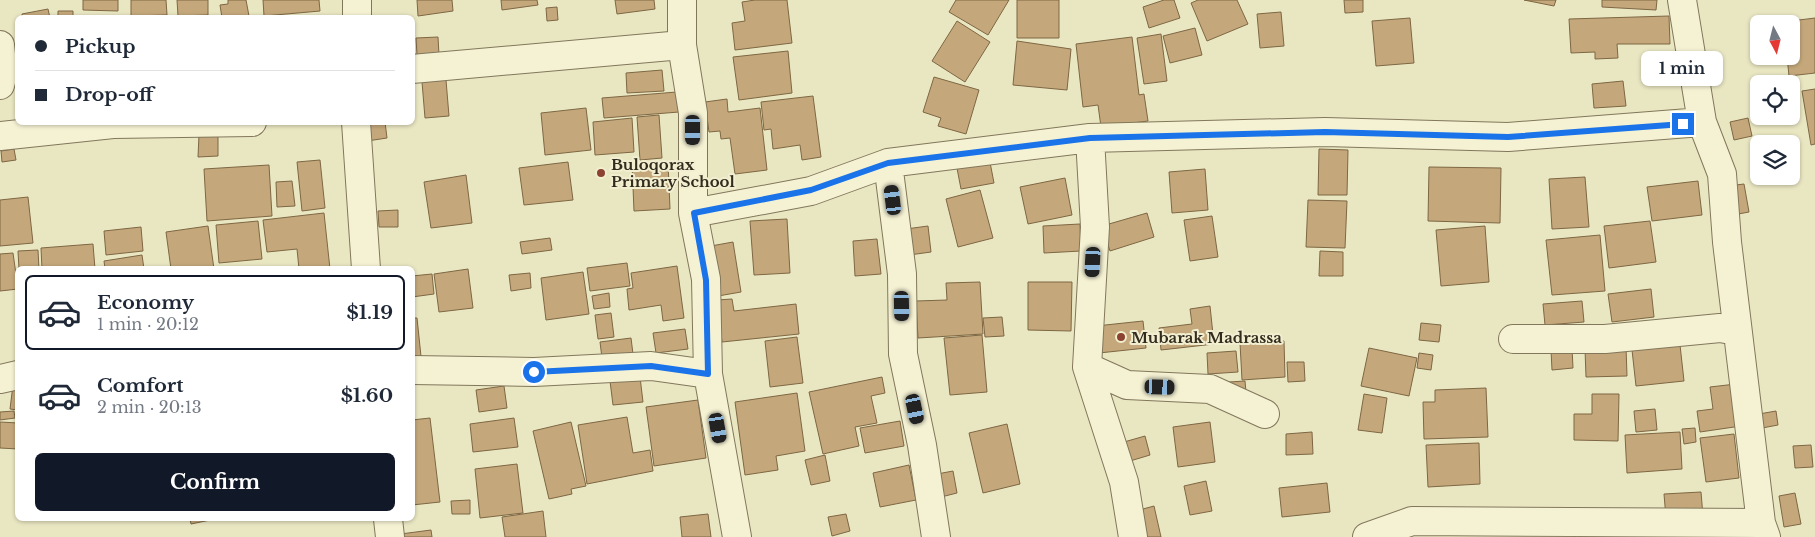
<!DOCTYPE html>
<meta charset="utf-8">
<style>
body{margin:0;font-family:"Libre Baskerville",serif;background:#f6f6f7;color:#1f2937;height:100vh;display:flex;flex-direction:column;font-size:19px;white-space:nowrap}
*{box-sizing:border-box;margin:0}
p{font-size:16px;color:#747a83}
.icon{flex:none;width:28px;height:28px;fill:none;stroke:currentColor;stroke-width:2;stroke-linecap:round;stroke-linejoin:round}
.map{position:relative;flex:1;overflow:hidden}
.details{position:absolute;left:15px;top:266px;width:400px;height:255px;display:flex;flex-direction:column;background:#fff;border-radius:8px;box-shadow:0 1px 4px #0004}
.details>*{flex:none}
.banner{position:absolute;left:15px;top:15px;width:400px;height:110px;border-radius:8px;box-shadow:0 1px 4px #0004;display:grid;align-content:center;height:110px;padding:0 20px;background:#fff}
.needle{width:32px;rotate:173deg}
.tools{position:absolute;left:1750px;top:15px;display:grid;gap:10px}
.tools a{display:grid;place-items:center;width:50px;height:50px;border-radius:8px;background:#fff;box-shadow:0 1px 4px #0004;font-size:25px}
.end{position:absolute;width:22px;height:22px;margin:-11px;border:6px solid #1a73e8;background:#fff;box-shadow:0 0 0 2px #fff}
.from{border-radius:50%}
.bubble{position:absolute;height:35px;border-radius:8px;background:#fff;box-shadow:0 1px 4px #0004;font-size:16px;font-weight:700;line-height:35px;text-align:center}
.car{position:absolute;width:15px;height:30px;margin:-15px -8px;border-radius:6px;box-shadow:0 0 4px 1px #0007;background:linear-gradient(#222 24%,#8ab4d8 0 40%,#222 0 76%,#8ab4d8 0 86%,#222 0)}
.banner b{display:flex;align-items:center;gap:18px;height:48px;font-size:19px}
.banner b+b{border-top:1px solid #e0e1e3}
.banner i{width:12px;height:12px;background:#1f2937}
ul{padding:9px 0 0;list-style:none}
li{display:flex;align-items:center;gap:15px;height:75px;margin:0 10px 8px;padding:0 10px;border:2px solid transparent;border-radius:8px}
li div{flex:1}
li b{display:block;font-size:19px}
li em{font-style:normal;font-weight:700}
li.on{border-color:#111827}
li>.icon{width:45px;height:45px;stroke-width:1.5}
.button{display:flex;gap:10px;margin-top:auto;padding:10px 20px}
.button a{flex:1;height:58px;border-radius:8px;background:#111827;color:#fff;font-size:20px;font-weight:700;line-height:58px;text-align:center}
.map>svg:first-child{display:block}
</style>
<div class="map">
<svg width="1815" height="537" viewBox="0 0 1815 537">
<rect width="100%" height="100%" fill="#e9e6c2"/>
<path fill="#c4a87b" stroke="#7e6743" d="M83,0H118V11L83,10Z
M131,0H166L167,15L131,16Z
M177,0H208V15L178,16Z
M228,0H246L249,16L222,18L220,5L228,4Z
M263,0H319L320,11L264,16Z
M417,0H452L453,11L418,16Z
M501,0H537L538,5L502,10Z
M615,0H654L655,9L617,14Z
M755,0H787L792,43L735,50L732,23L745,21L742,2Z
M956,0H1009L988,35L949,12Z
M1017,0H1059V38H1017Z
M1164,0H1174L1180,18L1149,28L1143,7Z
M1198,0H1237L1248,24L1207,41L1191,3Z
M1344,0H1363V12L1345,13Z
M1524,0H1556L1554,6Z
M1602,0H1657L1656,10L1602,7Z
M557,7L558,20L547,21L546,8Z
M48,9L50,18H22V14Z
M58,11H73V18H58Z
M1281,12L1284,46L1260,48L1257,14Z
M1669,16L1670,44H1617L1618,58L1595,59V52L1571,53L1569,19Z
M1410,18L1414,63L1376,66L1372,21Z
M1815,18V73L1789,76L1787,56H1791V24H1783V22Z
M957,21L990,42L965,82L932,61Z
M1195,28L1202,55L1170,63L1163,36Z
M1161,34L1167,81L1144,84L1137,38Z
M438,37L439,55H417L416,38Z
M1132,37L1139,95L1144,94L1148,121L1101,127L1098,105L1083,107L1076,44Z
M1017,41L1071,49L1067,90L1013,85Z
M788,51L792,93L739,100L733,57Z
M662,70L664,91L627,93L626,73Z
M934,77L979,90L966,134L938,126L941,118L923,112Z
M446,80L449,116L425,118L422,82Z
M1623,81L1626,106L1594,108L1592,84Z
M1815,89V144L1811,145L1802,91Z
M677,92L679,112L604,118L602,98Z
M813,96L821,157L802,160L800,145L773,149L771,129L764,130L761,102Z
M727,99L728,112L760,108L767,170L735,174L730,138L721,139L720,131L709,132L705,102Z
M586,108L591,150L545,155L541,113Z
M659,115L662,158L640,160L637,117Z
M632,118L634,152L595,155L593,122Z
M1748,118L1752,136L1734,140L1730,122Z
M351,122H385L387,138L354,143Z
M199,135H218V156L198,157Z
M14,149L16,160L2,162L1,151Z
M1319,149L1348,150L1347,195H1318Z
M989,157L994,183L961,189L956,163Z
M320,160L325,208L302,211L297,162Z
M568,162L573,200L524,205L519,168Z
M668,162L670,209L634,211L632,164Z
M269,165L272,216L207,221L204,169Z
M1429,167L1501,168L1500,223L1428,221Z
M1205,169L1208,210L1172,213L1169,172Z
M466,175L472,223L431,228L424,182Z
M1585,177L1589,227L1552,229L1549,179Z
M1065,178L1072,215L1028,224L1020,187Z
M292,181L295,206L277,207L276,182Z
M1698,181L1702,215L1652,221L1647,187Z
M1744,184L1749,212L1733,215L1728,186Z
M980,190L993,238L958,247L946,199Z
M28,197L33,243L0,246V200Z
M1308,200L1347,201L1345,248L1306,247Z
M398,210V227H379L378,211Z
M324,213L330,269H299L297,249L267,252L263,220Z
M1147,213L1154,237L1110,251L1102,226Z
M1212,216L1218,257L1190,261L1184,220Z
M787,219L790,273L754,275L750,221Z
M258,221L262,259L219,263L216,225Z
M1650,221L1656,262L1609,268L1604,226Z
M1080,224L1081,251L1044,253L1043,226Z
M208,226L214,269H171L166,232Z
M928,226L931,252L909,255L906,229Z
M1485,226L1489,282L1441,286L1436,230Z
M141,227L143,251L106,255L104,231Z
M1600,235L1605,291L1552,295L1546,240Z
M550,238L552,250L522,254L520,242Z
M877,239L881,274L855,276L853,241Z
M733,242L741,292L718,296L711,246Z
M93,244L95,269H42L41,248Z
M38,250L39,269H19L18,251Z
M1320,251L1343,252V276H1319Z
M13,253L18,289L0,291V254Z
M142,255L144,269H105L104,261Z
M627,263L630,286L590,291L587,268Z
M677,266L684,318L663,321L661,305L629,310L627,289L633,288L631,273Z
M468,269L473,308L439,312L434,274Z
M583,272L589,314L546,320L541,278Z
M530,273L531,288L511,291L509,275Z
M432,274L434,294L412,297V276Z
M980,282L983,334L918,338L916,301L947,300L946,283Z
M1028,282H1072L1071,331L1028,330Z
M1651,289L1654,317L1612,322L1608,294Z
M609,293L610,307L594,309L592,296Z
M732,299L734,311L796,304L799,334L722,342L717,300Z
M1582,301L1584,322L1545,325L1543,304Z
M1210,306L1214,344L1161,350L1159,328L1192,324L1190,309Z
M611,313L614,337L598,339L595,315Z
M1002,317L1004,336L985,337L983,318Z
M412,318H417L422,366L412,367Z
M1143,321L1146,348L1099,353L1096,326Z
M1421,323L1441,325L1439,342L1419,340Z
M685,329L688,349L656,353L653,333Z
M982,335L987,392L950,395L944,338Z
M797,337L803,383L770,387L765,341Z
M631,338L633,354L602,358L600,342Z
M1284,341L1285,377L1242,380L1240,343Z
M1680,345L1684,381L1636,386L1632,350Z
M1626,347L1627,376L1586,377L1585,349Z
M1369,348L1417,358L1409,396L1361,386Z
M1572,348L1573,368L1552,370L1551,350Z
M1236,351L1238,372L1208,374L1207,353Z
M1419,353L1433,355L1431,370L1417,368Z
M1287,362H1304L1305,381L1288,382Z
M640,377L643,402L613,405L610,381Z
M882,377L885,393L871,396L877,423L855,427L859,446L823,454L809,392Z
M1245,381L1246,392L1230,393L1229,382Z
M1736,384L1741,426L1700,432L1697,411L1713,409L1710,387Z
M13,385H18V410L10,409Z
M504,386L507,408L479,412L476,390Z
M1486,388L1488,437L1424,439L1423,402H1435V390Z
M797,393L805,451L776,456L778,470L745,475L735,402Z
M1364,394L1387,398L1382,433L1358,430Z
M1592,394H1619L1618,441L1574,440V414H1592Z
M698,400L706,458L654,466L646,407Z
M1655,409L1657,430L1636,432L1634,411Z
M14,411L15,418L0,420V412Z
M1776,411L1778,425L1762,428L1759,414Z
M627,417L633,453L650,450L653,471L587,484L578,425Z
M430,418L440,502L412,505V420Z
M514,418L518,447L473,452L470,424Z
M900,421L904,446L865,453L860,428Z
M0,422L18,423V449L0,448Z
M571,422L586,486L571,489L572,494L549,499L533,431Z
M1210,422L1215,462L1178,467L1173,427Z
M1007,424L1020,484L983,493L969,433Z
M1695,428L1696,442L1684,444L1682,429Z
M1312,432L1313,454L1286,455V434Z
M1680,432L1682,469L1627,473L1625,435Z
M1734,434L1739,478L1706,482L1700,438Z
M1145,436L1150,455L1130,461L1124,442Z
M1479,443L1480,484L1428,487L1426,445Z
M1811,445L1813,467L1795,468L1793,446Z
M825,455L830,481L811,485L805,460Z
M517,464L523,513L480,518L475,469Z
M909,465L916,500L880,507L873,473Z
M953,471L957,493L937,498L932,475Z
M1206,481L1212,511L1190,515L1184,486Z
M1327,483L1330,512L1282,517L1279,488Z
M1701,492L1703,516L1666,518L1664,494Z
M1795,493L1801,524L1784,527L1779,496Z
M470,500V514H452L451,501Z
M1154,506L1161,537H1138L1132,512Z
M543,511L546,537H505L502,517Z
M708,514L711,537H682L680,517Z
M846,514L850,531L832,536L828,517Z
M190,519H215L191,524Z
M431,530L432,537H393V535Z"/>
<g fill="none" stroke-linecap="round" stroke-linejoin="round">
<g stroke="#82775b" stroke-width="30">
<path id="minor" d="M682,0V45L693,113V213L706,279L708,374L737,537
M1682,0L1702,122L1722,174L1727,242L1761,523L1766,537
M0,45L3,74L0,85
M412,69L682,45
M0,136L113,124L252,122
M1090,138L1095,227L1087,367L1124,482L1133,537
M888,163L902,274L903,354L922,445L936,537
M693,213L811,191L888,163L1090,138L1325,132L1508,137L1702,122
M1513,339H1605L1720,328L1737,331
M1087,367L1127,385L1210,389L1265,414
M412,370L534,372L651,366L708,374
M0,379L18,375
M1367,537L1412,521L1761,523"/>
</g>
<g stroke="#82775b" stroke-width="30">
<path id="tertiary" d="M357,0V18
M356,122L366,269
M388,519L390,537"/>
</g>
<use href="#minor" stroke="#f5f2d4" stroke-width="28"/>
<use href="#tertiary" stroke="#f5f2d4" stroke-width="28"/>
</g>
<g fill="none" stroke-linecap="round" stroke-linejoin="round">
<path stroke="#1a73e8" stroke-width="6" d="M534,372L651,366L708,374L706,280L694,213L811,190L888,163L1090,138L1325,132L1508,137L1683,124"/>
</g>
<g fill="#8b4231" stroke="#f2efd1" stroke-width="2">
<circle cx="601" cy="173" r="5"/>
<circle cx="1121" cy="337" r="5"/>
</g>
<g text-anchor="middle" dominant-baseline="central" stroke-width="4" stroke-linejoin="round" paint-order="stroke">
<g font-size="15" font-weight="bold" fill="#332c1e" stroke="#f2efd1" text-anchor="start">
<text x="611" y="164">Buloqorax<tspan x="611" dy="17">Primary School</tspan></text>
<text x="1131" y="337">Mubarak Madrassa</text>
</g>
</g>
</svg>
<div class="tools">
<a><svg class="needle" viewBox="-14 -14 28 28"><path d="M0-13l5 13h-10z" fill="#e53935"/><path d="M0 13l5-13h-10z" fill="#747a83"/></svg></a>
<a><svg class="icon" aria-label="locate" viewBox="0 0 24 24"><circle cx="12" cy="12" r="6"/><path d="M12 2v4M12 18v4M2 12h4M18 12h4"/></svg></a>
<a><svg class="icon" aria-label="layers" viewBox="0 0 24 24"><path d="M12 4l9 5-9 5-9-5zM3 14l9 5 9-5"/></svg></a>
</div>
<i class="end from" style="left:534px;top:372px"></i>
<i class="end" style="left:1683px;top:124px"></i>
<div class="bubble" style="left:1641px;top:51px;width:82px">1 min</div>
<i class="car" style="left:693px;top:130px;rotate:180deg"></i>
<i class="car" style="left:893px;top:200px;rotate:353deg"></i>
<i class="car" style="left:1093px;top:262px;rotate:183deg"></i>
<i class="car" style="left:902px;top:306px;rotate:179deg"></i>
<i class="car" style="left:1160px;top:387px;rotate:92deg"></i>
<i class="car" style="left:915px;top:409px;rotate:168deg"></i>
<i class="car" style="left:718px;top:428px;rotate:170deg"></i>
<div class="banner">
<b><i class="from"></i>Pickup</b>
<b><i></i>Drop-off</b>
</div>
<section class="details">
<ul>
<li class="on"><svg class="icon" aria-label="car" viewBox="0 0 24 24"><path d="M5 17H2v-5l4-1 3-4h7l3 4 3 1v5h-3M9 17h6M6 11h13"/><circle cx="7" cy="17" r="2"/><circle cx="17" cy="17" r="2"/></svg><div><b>Economy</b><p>1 min · 20:12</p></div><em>$1.19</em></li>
<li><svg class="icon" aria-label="car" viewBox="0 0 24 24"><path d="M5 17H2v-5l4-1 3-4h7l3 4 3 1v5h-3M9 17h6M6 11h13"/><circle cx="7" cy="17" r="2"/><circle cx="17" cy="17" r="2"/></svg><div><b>Comfort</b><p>2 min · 20:13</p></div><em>$1.60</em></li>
</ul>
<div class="button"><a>Confirm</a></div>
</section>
</div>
